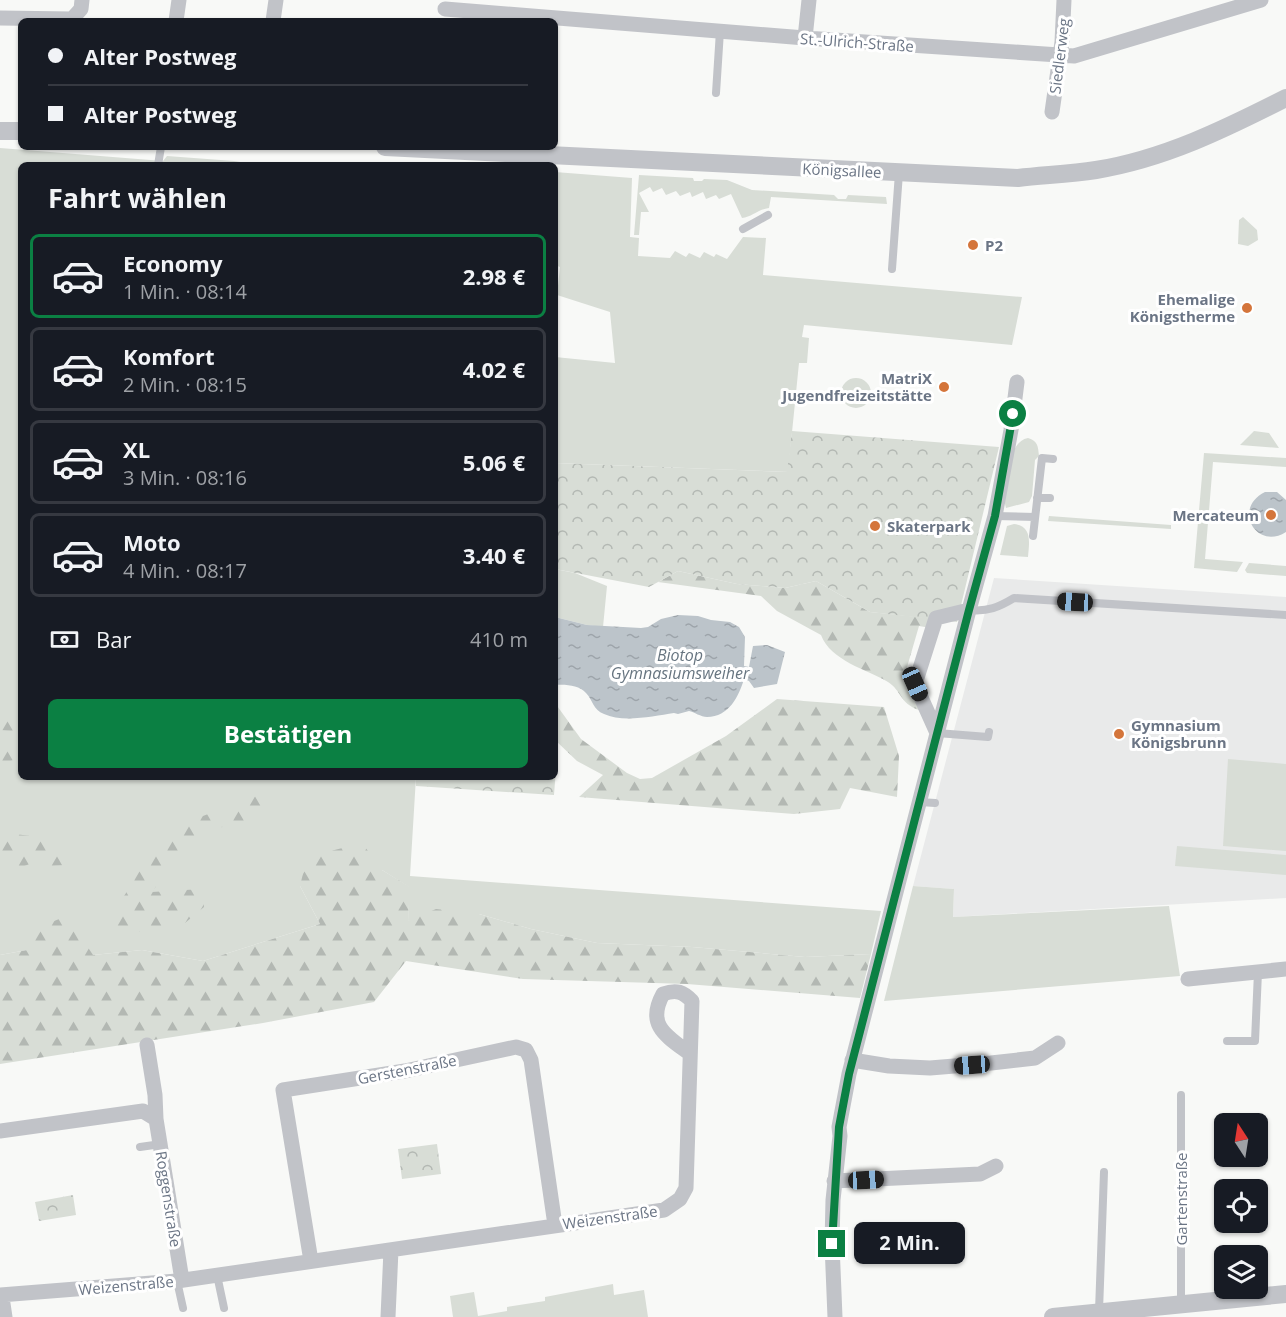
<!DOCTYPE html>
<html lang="de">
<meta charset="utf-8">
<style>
body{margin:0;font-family:"Open Sans",sans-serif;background:#20242c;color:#f1f3f6;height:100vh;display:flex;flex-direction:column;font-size:22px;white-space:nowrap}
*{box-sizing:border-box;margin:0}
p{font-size:20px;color:#9ea1a6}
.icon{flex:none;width:33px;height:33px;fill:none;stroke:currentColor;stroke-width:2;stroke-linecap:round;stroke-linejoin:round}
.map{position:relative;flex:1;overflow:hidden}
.side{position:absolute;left:18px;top:162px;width:540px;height:618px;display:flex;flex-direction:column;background:#171b24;border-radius:9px;box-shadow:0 2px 4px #0004}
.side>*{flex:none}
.guide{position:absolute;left:18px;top:18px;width:540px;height:132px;border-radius:9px;box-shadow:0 2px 4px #0004;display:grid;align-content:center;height:132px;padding:0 30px;background:#171b24}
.needle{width:39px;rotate:348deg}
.buttons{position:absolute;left:1214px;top:1113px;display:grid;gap:12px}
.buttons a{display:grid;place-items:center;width:54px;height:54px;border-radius:9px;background:#171b24;box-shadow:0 2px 4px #0004;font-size:30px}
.end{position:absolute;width:27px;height:27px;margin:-14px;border:8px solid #0b8043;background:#fff;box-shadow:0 0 0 3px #fff}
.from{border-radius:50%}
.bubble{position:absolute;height:42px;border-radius:9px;background:#171b24;box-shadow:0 2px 4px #0004;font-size:20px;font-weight:700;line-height:42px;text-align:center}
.car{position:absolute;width:18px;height:36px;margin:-18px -9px;border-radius:8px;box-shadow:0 0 4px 2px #0007;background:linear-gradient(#222 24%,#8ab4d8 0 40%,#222 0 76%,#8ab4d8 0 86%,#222 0)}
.guide b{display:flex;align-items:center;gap:21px;height:57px;font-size:22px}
.guide b+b{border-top:2px solid #363941}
.guide i{width:15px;height:15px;background:#f1f3f6}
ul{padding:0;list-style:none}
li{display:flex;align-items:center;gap:18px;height:84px;margin:0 12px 9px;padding:0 18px;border:3px solid #363941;border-radius:9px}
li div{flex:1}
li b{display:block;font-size:22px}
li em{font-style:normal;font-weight:700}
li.active{border-color:#0b8043}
li>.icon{width:54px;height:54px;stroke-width:1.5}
h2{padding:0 30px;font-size:27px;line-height:72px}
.pay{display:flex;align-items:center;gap:15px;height:66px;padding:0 30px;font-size:22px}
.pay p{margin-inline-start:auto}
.primary-button{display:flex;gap:12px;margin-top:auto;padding:12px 30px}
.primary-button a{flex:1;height:69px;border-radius:9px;background:#0b8043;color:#fff;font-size:24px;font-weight:700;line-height:69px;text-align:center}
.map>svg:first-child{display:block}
</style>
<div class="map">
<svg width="1286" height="1317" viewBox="0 0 1286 1317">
<defs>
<pattern id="forest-firs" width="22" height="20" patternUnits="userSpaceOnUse" patternTransform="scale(1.5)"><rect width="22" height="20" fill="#d8ddd6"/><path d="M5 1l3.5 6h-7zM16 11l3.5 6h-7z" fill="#b3b8b3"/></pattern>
<pattern id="park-crowns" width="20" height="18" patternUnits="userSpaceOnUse" patternTransform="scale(1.5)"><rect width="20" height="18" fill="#d8ddd6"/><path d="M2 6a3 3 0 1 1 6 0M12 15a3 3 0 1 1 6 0" fill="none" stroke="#b3b8b3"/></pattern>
<pattern id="water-ripples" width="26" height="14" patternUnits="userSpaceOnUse" patternTransform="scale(1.5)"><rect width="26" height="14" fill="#bcc4ca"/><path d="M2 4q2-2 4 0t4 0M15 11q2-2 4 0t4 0" fill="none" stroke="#9da4aa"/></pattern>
</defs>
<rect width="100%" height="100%" fill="#f8f9f7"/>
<path fill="#e9eaea" d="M994,578L1286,597V898L953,917L954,889L913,886Z"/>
<path fill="#d8ddd6" d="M0,148L163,161L167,156L234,161L259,165H21V777H416L410,876L881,911L871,954L805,957L692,947L597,943L531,929L479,914L408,921L409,887L382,870L300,886L320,924L203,961L142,950L93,955L27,950L0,955Z
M555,172L632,178L630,237L639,238L638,256L670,258L675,251L686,257L689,253L700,258L704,252L714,257L716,254L727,259L743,237L766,238L763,275L1022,297L1012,345L804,325L802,337L809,338L807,363H799L788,472L555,463V357L615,363L610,312L557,295L560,267L555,265Z
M639,175L693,178L694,181H702L704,179L727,180L752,190L834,195L838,199H846L848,195L886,197L887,204L771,197L769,208C759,209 752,217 742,218L731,194L719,199L716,195L706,199L703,192L692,197L690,192L680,196L676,191L666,195L662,188L653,192L650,187L639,193L649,212H641L639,235H634Z
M1243,217L1257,230L1258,240L1248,246L1238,244L1239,220Z
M841 393a15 15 0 1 1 30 0a15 15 0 1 1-30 0Z
M1254,431L1269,433L1279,448L1240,445Z
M1028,438C1038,441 1038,446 1039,456L1035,460L1032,496L1029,502L1006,508L1004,500C1007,482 1007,442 1028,438Z
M1204,453L1286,458V467L1213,462L1205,559L1243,562L1237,572L1194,568Z
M1049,516L1171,525V529L1048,521Z
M1014,524C1033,526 1029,544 1028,557L1000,555L1007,526Z
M1249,563L1286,566V576L1247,573L1245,570Z
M555,569L575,573L607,586L603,627L587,625L555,617Z
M1228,759L1286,764V851L1223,846Z
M1177,846L1286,855V875L1175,866Z
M913,886L954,889L953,917L1169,906L1180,976L884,1001Z
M613,1284L614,1295L644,1290L648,1317H453L450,1296L474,1292L478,1316L507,1311V1307L545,1301V1297Z"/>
<path fill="url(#forest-firs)" d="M678,571L737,584L785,588L816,581L870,612L928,618L931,628L919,626L903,681L915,684L919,710C899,703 902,691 888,682C866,669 831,661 821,635L777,611L761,596L658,582Z
M777,699L884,707L899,756L897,797L850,788L840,809L794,814L579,797L603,775L577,761L555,740V703L581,739L627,773L640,779L652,778L726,736Z
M0,703H21V732L0,730Z
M0,741L21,745V758L0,764Z
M256,796L264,805L254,816L235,826L211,828L190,847L175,866L162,878L152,892L202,889L204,907L185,923L123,935L114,932L115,918L120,902L130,887L135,868L157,839L179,825Z
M14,834C39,837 53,836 69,857L66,865L51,866L35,862L19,868L0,861V844Z
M362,843L382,870L410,887L408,921L436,909L479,914L531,929L597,943L692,947L805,957L871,954L860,998L687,984L523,979L406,961L374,1002L263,1023L0,1064V955L27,950L36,928L67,916L93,955L142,950L203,961L320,924L300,886L307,857Z"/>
<path fill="url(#park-crowns)" d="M792,431L999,447L957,622L870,612L816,581L785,588L737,584L678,571L649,587L555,569V463L787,472Z
M555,740L558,743L554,795L416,786V777H555Z
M437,1144L441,1174L402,1179L398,1149Z
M73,1195L76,1215L39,1221L35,1202Z"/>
<path fill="url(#water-ripples)" d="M1265,492H1277L1286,500V532C1256,551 1232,508 1265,492Z
M678,615L698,616L711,620L730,622L739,627L745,637L744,666L749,667L753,646L767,645L785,652L777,684L754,688L749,681L744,679C739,696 729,717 707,717C701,717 694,712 689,711L678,714L674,713C654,716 623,723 604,714C593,710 593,700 586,693C579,685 565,684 555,685V617L587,625L641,628L648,627L661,619Z"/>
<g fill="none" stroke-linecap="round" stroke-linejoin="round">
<path stroke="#c1c3c8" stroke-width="8" d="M716,93L720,31
M158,165L161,147
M743,229L768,215
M892,269L899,173
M1037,498H1050
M995,516L1035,517
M1033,536L1042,458L1053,459
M969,610C988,612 999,607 1014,598L1286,615
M937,733L988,737L989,732
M920,802L935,803
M1227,1041H1255L1258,972
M1181,1095V1304
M140,1147L161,1144
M217,1275L224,1308
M177,1281L183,1308
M1099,1311L1104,1172"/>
<path stroke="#c1c3c8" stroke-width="15" d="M445,9L805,38L1074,56L1261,0
M0,18L72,19L81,9L82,0
M176,21L179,0
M273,21L276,0
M805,38L809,0
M1052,112L1062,42L1064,0
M937,733L915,684L936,618L969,610
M1188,979L1286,969
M147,1045L155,1095L156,1119
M852,1060L889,1066L930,1068L991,1063L1035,1058L1058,1043
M0,1131L143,1111L156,1119L182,1280
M834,1181L980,1174L996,1166
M311,1261L283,1090L405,1071L516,1047L526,1050L531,1060L555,1225
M0,1295L177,1281L664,1210L680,1199L686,1188L692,1001C683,992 677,989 663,994C646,1025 666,1036 689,1053
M2,1297L5,1317
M388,1317L391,1250
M835,1317L832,1244L833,1200L840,1136L839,1127L849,1074L969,610L995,516L1011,430L1017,382"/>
<path stroke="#c1c3c8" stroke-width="18" d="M0,131H21
M385,147L1018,178C1044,175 1070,174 1096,170C1164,159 1225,129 1286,98
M1053,1317L1286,1294"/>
</g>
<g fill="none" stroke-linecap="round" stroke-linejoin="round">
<path stroke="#0b8043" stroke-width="8" d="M832,1244L839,1127L849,1074L969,610L995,516L1013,414"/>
</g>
<g fill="#d4753b" stroke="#fff" stroke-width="2">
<circle cx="973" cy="245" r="6"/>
<circle cx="1247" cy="308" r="6"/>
<circle cx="944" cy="387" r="6"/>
<circle cx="1271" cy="515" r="6"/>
<circle cx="875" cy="526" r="6"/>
<circle cx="1119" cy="734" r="6"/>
</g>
<g text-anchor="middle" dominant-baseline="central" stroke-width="6" stroke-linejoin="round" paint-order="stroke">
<g font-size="15" fill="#6b7585" stroke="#fff">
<text transform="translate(857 42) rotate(4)">St.-Ulrich-Straße</text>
<text transform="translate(1059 56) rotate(-83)">Siedlerweg</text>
<text transform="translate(842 170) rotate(3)">Königsallee</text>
<text transform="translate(407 1069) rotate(-11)">Gerstenstraße</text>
<text transform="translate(169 1199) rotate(81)">Roggenstraße</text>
<text transform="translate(1181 1199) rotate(-90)">Gartenstraße</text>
<text transform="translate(610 1217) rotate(-8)">Weizenstraße</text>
<text transform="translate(126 1285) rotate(-5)">Weizenstraße</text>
</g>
<g font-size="15" font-weight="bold" fill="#6b7585" stroke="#fff" text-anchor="start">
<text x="985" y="245">P2</text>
<text x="1235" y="299" text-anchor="end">Ehemalige<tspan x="1235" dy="17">Königstherme</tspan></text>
<text x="932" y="378" text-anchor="end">MatriX<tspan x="932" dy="17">Jugendfreizeitstätte</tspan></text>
<text x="1259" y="515" text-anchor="end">Mercateum</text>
<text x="887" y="526">Skaterpark</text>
<text x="1131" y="725">Gymnasium<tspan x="1131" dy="17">Königsbrunn</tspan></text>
</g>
<g font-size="16" font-style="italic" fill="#677580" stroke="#fff">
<text x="680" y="655">Biotop<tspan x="680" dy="18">Gymnasiumsweiher</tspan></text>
</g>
</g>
</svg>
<div class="buttons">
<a><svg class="needle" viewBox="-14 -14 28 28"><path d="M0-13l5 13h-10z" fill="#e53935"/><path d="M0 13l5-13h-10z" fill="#9ea1a6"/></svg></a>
<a><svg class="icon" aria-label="locate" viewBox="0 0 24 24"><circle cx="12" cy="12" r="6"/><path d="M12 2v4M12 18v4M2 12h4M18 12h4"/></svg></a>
<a><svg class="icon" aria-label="layers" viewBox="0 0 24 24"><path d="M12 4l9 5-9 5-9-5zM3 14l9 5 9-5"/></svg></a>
</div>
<i class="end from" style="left:1013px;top:414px"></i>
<i class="end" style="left:832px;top:1244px"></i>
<div class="bubble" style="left:854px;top:1222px;width:111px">2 Min.</div>
<i class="car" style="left:1075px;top:602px;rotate:273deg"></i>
<i class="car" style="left:915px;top:684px;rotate:156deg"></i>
<i class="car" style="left:972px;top:1065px;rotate:266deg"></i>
<i class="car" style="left:866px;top:1180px;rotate:87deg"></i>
<div class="guide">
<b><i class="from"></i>Alter Postweg</b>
<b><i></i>Alter Postweg</b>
</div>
<section class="side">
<h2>Fahrt wählen</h2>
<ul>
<li class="active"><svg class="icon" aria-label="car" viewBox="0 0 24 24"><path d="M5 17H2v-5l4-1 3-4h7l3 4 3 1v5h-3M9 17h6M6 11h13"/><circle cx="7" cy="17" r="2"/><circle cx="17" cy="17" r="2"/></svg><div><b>Economy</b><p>1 Min. · 08:14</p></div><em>2.98 €</em></li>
<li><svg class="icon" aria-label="car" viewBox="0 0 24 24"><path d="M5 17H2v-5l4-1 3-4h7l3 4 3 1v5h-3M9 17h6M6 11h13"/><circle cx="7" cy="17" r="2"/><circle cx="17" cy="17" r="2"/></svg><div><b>Komfort</b><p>2 Min. · 08:15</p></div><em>4.02 €</em></li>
<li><svg class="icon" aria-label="car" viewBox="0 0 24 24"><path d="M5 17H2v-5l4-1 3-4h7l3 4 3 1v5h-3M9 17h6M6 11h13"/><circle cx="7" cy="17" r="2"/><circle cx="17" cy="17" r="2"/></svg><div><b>XL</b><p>3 Min. · 08:16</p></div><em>5.06 €</em></li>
<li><svg class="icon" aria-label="car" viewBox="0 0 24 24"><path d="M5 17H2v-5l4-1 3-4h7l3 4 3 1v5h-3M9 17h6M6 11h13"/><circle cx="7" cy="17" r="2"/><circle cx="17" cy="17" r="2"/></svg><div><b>Moto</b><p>4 Min. · 08:17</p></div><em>3.40 €</em></li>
</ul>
<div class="pay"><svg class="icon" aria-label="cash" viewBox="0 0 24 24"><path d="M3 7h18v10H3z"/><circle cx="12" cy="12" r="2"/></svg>Bar<p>410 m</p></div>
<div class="primary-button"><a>Bestätigen</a></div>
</section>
</div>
